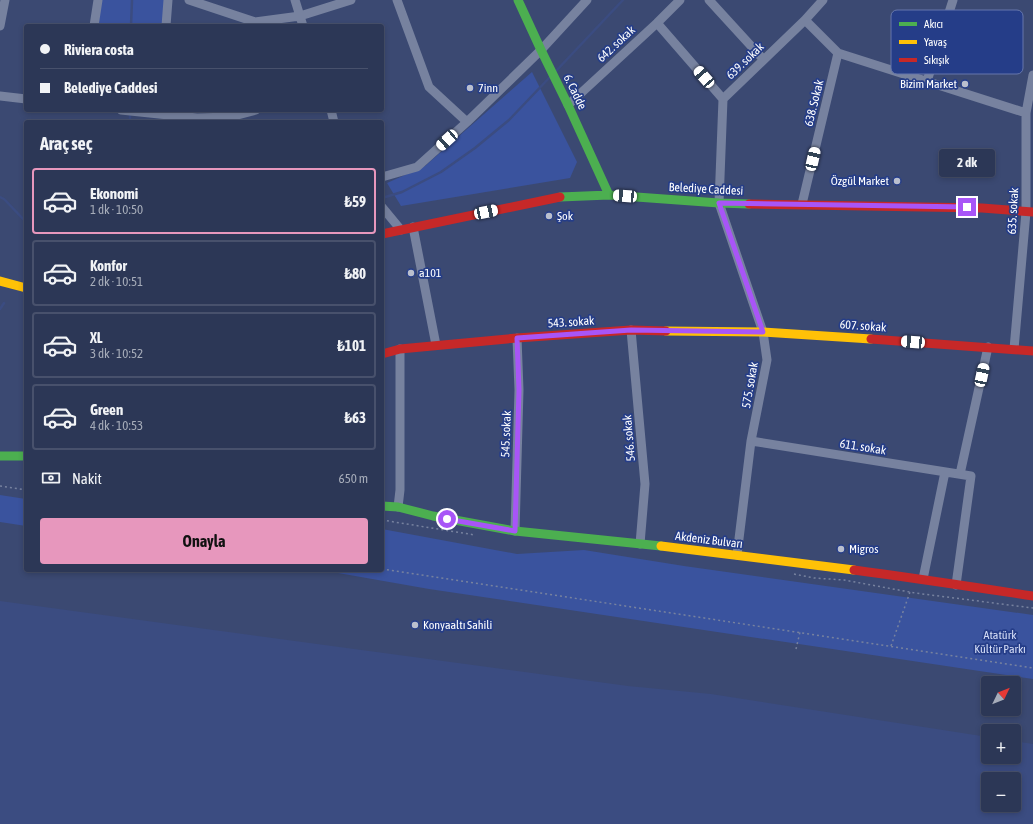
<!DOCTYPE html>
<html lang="tr">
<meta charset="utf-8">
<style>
body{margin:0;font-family:"Asap Condensed",sans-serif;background:#384260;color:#f1f3f6;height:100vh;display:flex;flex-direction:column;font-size:15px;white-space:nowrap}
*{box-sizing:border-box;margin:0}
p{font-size:13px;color:#a6acb9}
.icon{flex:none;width:22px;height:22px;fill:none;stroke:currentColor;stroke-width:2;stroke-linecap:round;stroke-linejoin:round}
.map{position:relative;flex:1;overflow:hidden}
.side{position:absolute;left:24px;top:120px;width:360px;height:452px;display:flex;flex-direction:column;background:#2c3756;border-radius:4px;box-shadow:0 2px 6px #0003,0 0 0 1px #48516c}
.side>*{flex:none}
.hud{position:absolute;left:24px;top:24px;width:360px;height:88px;border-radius:4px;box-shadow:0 2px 6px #0003,0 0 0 1px #48516c;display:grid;align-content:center;height:88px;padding:0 16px;background:#2c3756}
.needle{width:26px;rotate:47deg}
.tools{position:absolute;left:981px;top:676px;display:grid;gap:8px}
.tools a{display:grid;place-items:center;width:40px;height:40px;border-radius:4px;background:#2c3756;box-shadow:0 2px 6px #0003,0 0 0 1px #48516c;font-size:20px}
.end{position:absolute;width:18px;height:18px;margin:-9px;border:5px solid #a855f7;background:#fff;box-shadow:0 0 0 2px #fff}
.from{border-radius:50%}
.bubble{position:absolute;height:28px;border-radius:4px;background:#2c3756;box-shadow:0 2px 6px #0003,0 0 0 1px #48516c;font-size:13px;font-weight:700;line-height:28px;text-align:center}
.car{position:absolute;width:12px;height:24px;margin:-12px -6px;border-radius:5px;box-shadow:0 0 3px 1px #0007;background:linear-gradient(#fff 24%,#345 0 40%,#fff 0 76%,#345 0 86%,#fff 0)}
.hud b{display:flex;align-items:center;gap:14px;height:38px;font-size:15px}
.hud b+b{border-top:1px solid #48516c}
.hud i{width:10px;height:10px;background:#f1f3f6}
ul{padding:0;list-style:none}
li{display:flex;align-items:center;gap:12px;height:66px;margin:0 8px 6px;padding:0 8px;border:2px solid #48516c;border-radius:4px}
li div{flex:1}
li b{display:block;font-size:15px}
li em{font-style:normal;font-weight:700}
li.on{border-color:#e797bd}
li>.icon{width:36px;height:36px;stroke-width:1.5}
h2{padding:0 16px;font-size:18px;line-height:48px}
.pay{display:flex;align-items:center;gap:10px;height:44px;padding:0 16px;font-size:15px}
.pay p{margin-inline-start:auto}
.primary-button{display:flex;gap:8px;margin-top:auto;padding:8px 16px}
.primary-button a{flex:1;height:46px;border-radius:4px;background:#e797bd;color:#111;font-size:16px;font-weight:700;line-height:46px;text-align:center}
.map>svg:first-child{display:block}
</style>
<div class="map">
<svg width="1033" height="824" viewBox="0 0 1033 824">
<rect width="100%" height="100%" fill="#3b4972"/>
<path fill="#3a539e" d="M98,0H168L166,26H94Z
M532,72L577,162L570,178L401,206L387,183L425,166Z
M0,495L26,499V526L0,522Z
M382,529L517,554L584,550L684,566L1033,615V679L429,589L321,570H382Z"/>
<path fill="#3b4c81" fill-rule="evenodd" d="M0,601L628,686L711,694L988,737V757H1014V741L1033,744V824H0ZM988,779H1014V805H988Z"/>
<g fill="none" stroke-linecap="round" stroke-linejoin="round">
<path stroke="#3b4c81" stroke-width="2.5" d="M131,26L132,0
M556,71L623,0
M130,122V112
M0,197L4,199L26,222
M382,198L402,192L441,172L475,148L509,120L550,77
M0,309L4,303"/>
<path stroke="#77829f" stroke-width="1.5" stroke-dasharray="2 3" stroke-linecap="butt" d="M0,486L26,490
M382,520L475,535
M382,569L1033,668
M287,572V570
M794,574L814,578L844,580L915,593L1033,608
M891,646L910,592
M796,649L800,632"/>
<path stroke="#77829f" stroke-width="9" d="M189,0L255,22L300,16L351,0
M295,0L303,26
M397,0L429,87L467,122
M709,0L763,59
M805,20L838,53L1026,113
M657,23L723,99
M0,26L5,0
M94,26L98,0
M166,26L168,0
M927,81L953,0
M0,96L26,99
M568,105L657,23L680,0
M121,110L197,118L230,117L256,110
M331,110L334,122
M382,177L417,167L467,122L541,50L587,0
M802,204L838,53
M382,207L401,230
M413,227L436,345
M631,330L645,484L640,544
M1014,349L1026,212V113L1033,75
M751,441L971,476L956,585
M960,474L988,347
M398,507L400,490V349
M515,531L519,390L517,338
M737,555L751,441L767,360L763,332L719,203L723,99L805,20L823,0
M923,579L945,472"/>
<path stroke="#4caf50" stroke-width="9" d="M518,0L541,50L568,105L609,195
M560,197L609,195L719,203L749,204
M0,456H26
M382,506L398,507L433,516L515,531L661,546"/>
<path stroke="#ffc107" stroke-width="9" d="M0,281L26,288
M666,331L763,332L871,339
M661,546L854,570"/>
<path stroke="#c62828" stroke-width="9" d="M749,204L982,208L1033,212
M382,234L560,197
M871,339L1033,351
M382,354L400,349L517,338L631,330L666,331
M854,570C914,578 973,587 1033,596"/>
</g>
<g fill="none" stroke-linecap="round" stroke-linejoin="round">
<path stroke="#a855f7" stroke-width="5" d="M447,519L515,531L519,390L517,338L631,330L763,332L719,203L967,207"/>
</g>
<g fill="#babfce" stroke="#253d88" stroke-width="1.5">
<circle cx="965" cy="84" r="4"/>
<circle cx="470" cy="88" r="4"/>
<circle cx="897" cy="181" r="4"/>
<circle cx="549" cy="216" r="4"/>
<circle cx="411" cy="273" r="4"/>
<circle cx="841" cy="549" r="4"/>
<circle cx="415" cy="625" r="4"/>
</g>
<g text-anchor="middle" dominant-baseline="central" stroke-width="3.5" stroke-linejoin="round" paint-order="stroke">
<g font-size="12" fill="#fff" stroke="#253d88">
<text transform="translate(616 44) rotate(-43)">642. sokak</text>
<text transform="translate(745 61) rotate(-44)">639. sokak</text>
<text transform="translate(575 92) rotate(64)">6. Cadde</text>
<text transform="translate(814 103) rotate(-76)">638. Sokak</text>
<text transform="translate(706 189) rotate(3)">Belediye Caddesi</text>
<text transform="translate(1013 211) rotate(-87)">635. sokak</text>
<text transform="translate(571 322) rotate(-4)">543. sokak</text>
<text transform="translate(863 326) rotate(4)">607. sokak</text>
<text transform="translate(750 385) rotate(-80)">575. sokak</text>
<text transform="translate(506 434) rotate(-88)">545. sokak</text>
<text transform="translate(629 438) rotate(-95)">546. sokak</text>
<text transform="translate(863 447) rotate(9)">611. sokak</text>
<text transform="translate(709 540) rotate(7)">Akdeniz Bulvarı</text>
</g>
<g font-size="12" fill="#fff" stroke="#253d88" text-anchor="start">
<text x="957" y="84" text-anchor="end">Bizim Market</text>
<text x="478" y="88">7inn</text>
<text x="889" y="181" text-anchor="end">Özgül Market</text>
<text x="557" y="216">Şok</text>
<text x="419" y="273">a101</text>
<text x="849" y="549">Migros</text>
<text x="423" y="625">Konyaaltı Sahili</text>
</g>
<g font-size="12" fill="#d6def7" stroke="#253d88">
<text x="1000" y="635">Atatürk<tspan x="1000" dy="14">Kültür Parkı</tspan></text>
</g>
</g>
<rect x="891" y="10" width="132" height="64" rx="6" fill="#253d88" stroke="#6677ac" stroke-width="1"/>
<rect x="899" y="22" width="18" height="4" fill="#4caf50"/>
<rect x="899" y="40" width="18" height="4" fill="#ffc107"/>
<rect x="899" y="58" width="18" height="4" fill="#c62828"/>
<g font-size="11" fill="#fff">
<text x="924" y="28">Akıcı</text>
<text x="924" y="46">Yavaş</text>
<text x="924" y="64">Sıkışık</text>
</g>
</svg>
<div class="tools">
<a><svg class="needle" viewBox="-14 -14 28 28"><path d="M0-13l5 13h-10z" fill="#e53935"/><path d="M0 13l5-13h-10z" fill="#a6acb9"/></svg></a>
<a>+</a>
<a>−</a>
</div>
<i class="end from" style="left:447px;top:519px"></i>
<i class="end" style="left:967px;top:207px"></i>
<div class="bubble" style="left:939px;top:149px;width:56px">2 dk</div>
<i class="car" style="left:704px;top:77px;rotate:319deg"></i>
<i class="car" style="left:447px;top:140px;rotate:228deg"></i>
<i class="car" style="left:813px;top:159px;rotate:13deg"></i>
<i class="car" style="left:625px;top:196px;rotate:274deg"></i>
<i class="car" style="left:486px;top:212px;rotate:78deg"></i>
<i class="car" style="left:913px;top:342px;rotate:274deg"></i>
<i class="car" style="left:982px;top:375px;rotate:12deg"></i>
<div class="hud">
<b><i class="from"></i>Riviera costa</b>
<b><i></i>Belediye Caddesi</b>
</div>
<section class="side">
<h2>Araç seç</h2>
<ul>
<li class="on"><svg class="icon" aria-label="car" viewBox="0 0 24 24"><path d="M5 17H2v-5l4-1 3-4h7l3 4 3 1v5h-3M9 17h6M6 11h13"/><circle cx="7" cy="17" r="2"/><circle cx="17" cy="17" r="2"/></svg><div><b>Ekonomi</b><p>1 dk · 10:50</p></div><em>₺59</em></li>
<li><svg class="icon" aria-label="car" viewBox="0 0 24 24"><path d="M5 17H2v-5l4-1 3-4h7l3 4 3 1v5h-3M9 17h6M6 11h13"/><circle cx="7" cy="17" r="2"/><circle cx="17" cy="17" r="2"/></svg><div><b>Konfor</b><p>2 dk · 10:51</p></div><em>₺80</em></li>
<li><svg class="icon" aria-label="car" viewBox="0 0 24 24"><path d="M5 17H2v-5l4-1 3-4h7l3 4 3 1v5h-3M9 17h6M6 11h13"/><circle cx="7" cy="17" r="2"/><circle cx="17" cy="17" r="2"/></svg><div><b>XL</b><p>3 dk · 10:52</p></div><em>₺101</em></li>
<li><svg class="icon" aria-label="car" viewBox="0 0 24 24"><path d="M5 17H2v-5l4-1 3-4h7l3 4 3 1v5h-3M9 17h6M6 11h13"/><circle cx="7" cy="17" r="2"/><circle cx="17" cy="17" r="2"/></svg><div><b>Green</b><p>4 dk · 10:53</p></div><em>₺63</em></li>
</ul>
<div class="pay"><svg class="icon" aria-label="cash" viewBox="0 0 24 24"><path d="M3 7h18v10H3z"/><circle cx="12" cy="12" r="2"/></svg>Nakit<p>650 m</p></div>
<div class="primary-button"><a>Onayla</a></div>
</section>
</div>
